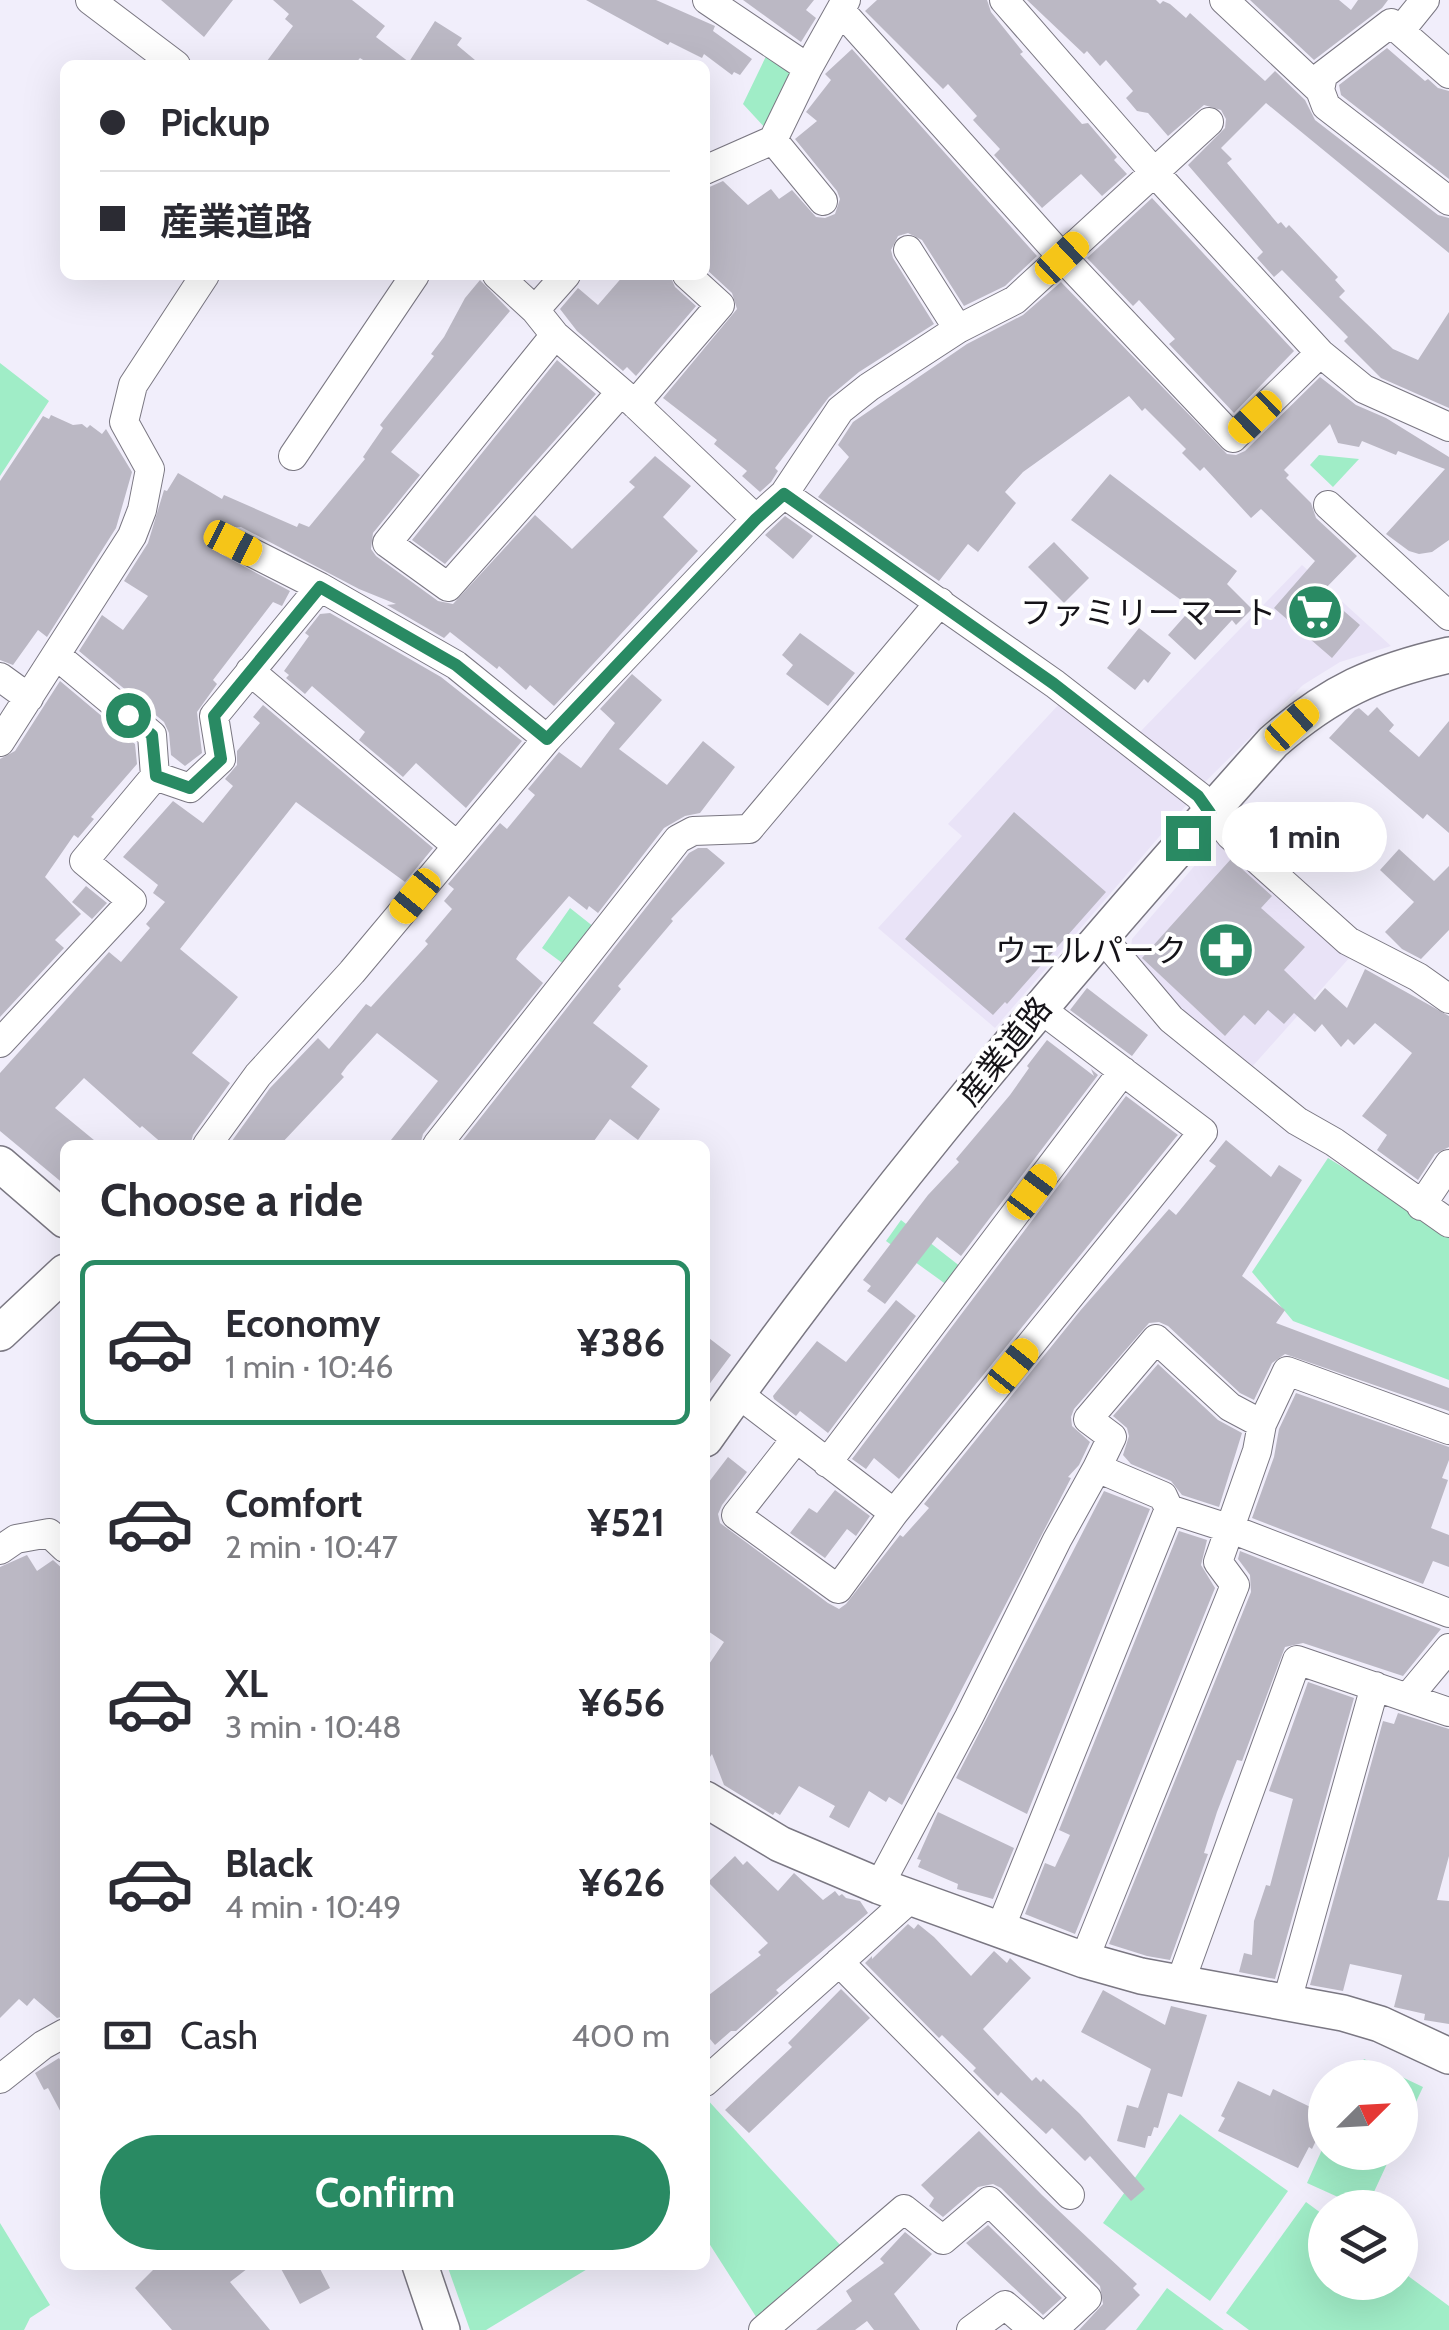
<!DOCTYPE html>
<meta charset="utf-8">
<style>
body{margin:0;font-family:Cabin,"Noto Sans JP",sans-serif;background:#f7f7f7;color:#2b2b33;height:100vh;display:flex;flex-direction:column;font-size:38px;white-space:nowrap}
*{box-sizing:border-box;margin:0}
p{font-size:32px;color:#7c7c81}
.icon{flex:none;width:55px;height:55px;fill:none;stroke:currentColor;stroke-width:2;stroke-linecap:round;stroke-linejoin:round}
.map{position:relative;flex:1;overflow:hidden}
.details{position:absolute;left:60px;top:1140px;width:650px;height:1130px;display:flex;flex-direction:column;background:#fff;border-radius:15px;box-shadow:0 10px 40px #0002}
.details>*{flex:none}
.guide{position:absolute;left:60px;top:60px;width:650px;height:220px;border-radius:15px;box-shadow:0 10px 40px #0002;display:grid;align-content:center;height:220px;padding:0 40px;background:#fff}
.needle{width:65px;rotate:66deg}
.tools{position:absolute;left:1308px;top:2060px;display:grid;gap:20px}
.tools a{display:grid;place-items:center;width:110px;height:110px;border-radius:50%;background:#fff;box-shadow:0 10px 40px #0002;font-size:50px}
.end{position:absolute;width:45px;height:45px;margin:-22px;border:12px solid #298a63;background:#fff;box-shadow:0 0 0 5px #fff}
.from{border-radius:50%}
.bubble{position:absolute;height:70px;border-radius:35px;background:#fff;box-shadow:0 10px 40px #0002;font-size:32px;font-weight:700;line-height:70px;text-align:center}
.car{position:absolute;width:30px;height:60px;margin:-30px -15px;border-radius:12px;box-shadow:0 0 8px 2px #0007;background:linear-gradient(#f5c518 24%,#345 0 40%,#f5c518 0 76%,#345 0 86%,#f5c518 0)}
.guide b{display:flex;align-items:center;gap:35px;height:95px;font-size:38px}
.guide b+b{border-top:2px solid #e1e1e2}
.guide i{width:25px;height:25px;background:#2b2b33}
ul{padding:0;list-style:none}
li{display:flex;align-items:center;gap:30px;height:165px;margin:0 20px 15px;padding:0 20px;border:5px solid transparent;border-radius:15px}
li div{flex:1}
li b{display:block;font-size:38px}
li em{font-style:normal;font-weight:700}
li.selected{border-color:#298a63}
li>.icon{width:90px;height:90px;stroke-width:1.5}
h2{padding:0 40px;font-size:45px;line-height:120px}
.pay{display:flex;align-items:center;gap:25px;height:110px;padding:0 40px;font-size:38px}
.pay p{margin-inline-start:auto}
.cta{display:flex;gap:20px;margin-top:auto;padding:20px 40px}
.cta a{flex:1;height:115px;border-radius:60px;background:#298a63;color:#fff;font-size:40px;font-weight:700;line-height:115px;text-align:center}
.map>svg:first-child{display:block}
</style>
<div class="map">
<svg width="1449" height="2330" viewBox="0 0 1449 2330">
<rect width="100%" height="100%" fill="#f1eefb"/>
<path fill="#e9e3f7" d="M1302,565L1391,646L1340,662L1303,685L1204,783L1138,734Z
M1061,702L1189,802L995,1028L878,928L962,836L948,824Z
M1223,840L1351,956L1251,1068L1179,1011L1130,956L1132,939L1214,843Z"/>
<path fill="#a0edc7" d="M770,48L802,68L768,131L743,104Z
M0,363L49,401L0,476Z
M1319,455L1359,459L1333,487L1310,465Z
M570,908L594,927L565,965L542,948Z
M1328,1158L1449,1233V1380L1293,1321L1252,1272Z
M901,1220L961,1267L947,1285L886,1241Z
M1364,2059L1423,2087L1400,2136V2078L1355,2077Z
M705,2097L842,2247L760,2323L705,2237Z
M1180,2114L1288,2191L1210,2301L1103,2223Z
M1325,2143V2152L1392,2153L1367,2207H1360L1307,2183Z
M1306,2202L1325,2216V2282H1400V2270L1449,2306V2330H1249L1226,2313Z
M0,2223L50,2305L30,2318L24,2330H0Z
M447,2265H594L486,2330H470Z
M1167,2288L1224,2330H1136Z"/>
<path fill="#bbb8c4" d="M161,0H233L204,37Z
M273,0H352L385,26L376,37L409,62L435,21L462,38L457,45L481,65H371L360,58L354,65H264L293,26L285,19L289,14Z
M586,0H656L715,26L713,31L752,59L740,75L734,72L732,75L704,54L702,58L670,42L668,45Z
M743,0H814L806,10L816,18L801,42Z
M877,0H987L991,12L1023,52L1020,54L1082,124L1088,123L1117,157L1114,160L1127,174L1102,196L1081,174L1042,208L994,155L1000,149L973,120L977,116L948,84L943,89L865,11Z
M1027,0H1156L1160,4L1163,1L1170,4L1186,18L1190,13L1265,81L1275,71L1305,100L1315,120L1438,215L1449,218V253L1266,103L1221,148L1232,159L1227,163L1278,224L1281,222L1286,228L1289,225L1338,277L1335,280L1345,291L1339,297L1393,349L1418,360L1449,312V408L1381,378L1344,341L1348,337L1282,270L1274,277L1257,258L1263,252L1188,165L1225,128L1226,119L1221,110L1204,105L1168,136L1148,113L1137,111L1126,98L1133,91L1106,60L1100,66L1087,51L1084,54Z
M1250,0H1339L1351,10L1358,0H1388L1382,8L1314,60Z
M1387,48L1425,81L1428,79L1438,88L1449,91V179L1341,95L1339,85Z
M852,49L1037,256L1005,286L964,306L922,240L908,233L898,236L891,250L893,258L934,324L859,372L829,397L775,468L778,471L771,482L760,492L742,476L747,471L714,444L717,440L663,398L737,309L732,293L705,268V189L723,181L748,205L771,189L779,199L792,190L816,217L825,218L835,214L840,199L837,191L795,139L817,121L806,112L831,80L825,74Z
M1152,198L1294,351L1234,413L1169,344L1175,339L1139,300L1133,306L1087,258Z
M624,275H670L675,287L696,306L636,376L627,367L623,371L577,331L560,309L578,288L598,305Z
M480,280L510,311L391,452L420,475L373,533L371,549L376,556L438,601L453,604L535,515L572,549L635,487L629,482L655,456L691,486L663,517L698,551L554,706L530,685L526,690L499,666L497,669L450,632L444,638L387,605L396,604L359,589L241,527L224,528L217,536L219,553L290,591L282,606L273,602L213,680L217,684L197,712L202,753L185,766L171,755L169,733L164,722L79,651L102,615L123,630L148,596L124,581L148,543L164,490L167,491L178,473L222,499L224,495L297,527L299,523L309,527L365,459L363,457L383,428L380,425L434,356L431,354L444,337L465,298Z
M1061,282L1227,454L1236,455L1245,451L1320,377L1356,405L1386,418L1449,457V540L1432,552L1419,554L1409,551L1386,534L1445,469L1398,451L1396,455L1362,441L1359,447L1338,443L1330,424L1284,470L1289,475L1286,478L1311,503L1316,518L1357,556L1322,592L1360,625L1332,658L1274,608L1315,561L1261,509L1251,518L1204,467L1200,471L1182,453L1186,449L1145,408L1142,411L1129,396L1023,472L1005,492L1016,503L978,552L968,544L939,581L818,497L849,457L838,445L853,422L967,344L1023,315Z
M557,360L596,394L445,564L412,540Z
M51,415L73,425L82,424L87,428L90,425L102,434L106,429L132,472L116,528L47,637L38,630L13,665L0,660V481L43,416L49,419Z
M1110,474L1237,571L1227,584L1252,609L1236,625L1232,620L1195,660L1168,635L1192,608L1071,520Z
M785,516L813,536L793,559L765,535Z
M1054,542L1089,578L1064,603L1028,567Z
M330,613L441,677L522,741L466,808L416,763L403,777L359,740L365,732L312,686L305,694L286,678L289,675L284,671L309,636L305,633L320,614Z
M1139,628L1171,653L1148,683L1144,679L1135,690L1107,668Z
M800,633L855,673L828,706L786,674L793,665L782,655Z
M632,674L662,700L619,749L667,785L703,741L735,767L700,813L685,816L664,828L598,913L589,906L587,910L569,896L519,954L516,959L543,983L423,1134L420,1145H387L438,1081L377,1033L347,1066L341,1074L344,1077L280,1145H229L270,1088L318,1038L329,1049L366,1004L371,1007L428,944L425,941L452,909L444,901L454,889L448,884L500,823L507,829L535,795L528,789L559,752L581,768L615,723L600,709Z
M60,681L135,744L137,764L91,817L94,819L78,838L74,835L45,877L81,914L55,940L64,948L0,1017V759L15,751Z
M263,705L433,848L405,882L296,802L180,949L238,997L192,1053L230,1083L193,1135L190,1145H164L142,1126L140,1128L84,1078L55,1108L100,1145H65V1185L0,1131V1073L109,952L121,962L150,928L146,924L165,902L153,893L158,885L123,857L173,801L203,823L233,786L225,779L237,765V751L260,723L253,717Z
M1377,707L1394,725L1389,731L1419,757L1449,721V833L1427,814L1423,819L1329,738L1355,710L1359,708L1368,716Z
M1014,812L1106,892L1007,1004L1005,1002L993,1015L905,939Z
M698,848H707L725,863L671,919L673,921L618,986L621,989L593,1023L648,1066L631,1087L660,1109L638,1140L610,1119L591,1145H459L689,853Z
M1399,849L1434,881L1449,866V930L1421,959L1402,949L1385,932L1414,902L1380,870Z
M1231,859L1272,896L1261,908L1305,947L1284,970L1315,1000L1325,988L1347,1008L1365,969L1449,1016V1147L1435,1154L1418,1180L1377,1150L1387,1135L1362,1116L1412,1053L1375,1023L1354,1045L1348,1039L1341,1047L1322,1024L1315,1032L1294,1013L1284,1024L1268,1010L1255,1025L1244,1015L1225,1036L1142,958Z
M86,886L107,903L92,919L72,902Z
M1087,988L1148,1035L1132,1056L1070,1010Z
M1047,1040L1094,1076L1091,1069L1098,1075L961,1256L937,1237L885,1304L867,1291L871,1286L863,1280L928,1195L959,1162L956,1159L1010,1095L1029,1068L1027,1066Z
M1126,1096L1178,1135L1176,1137L899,1479L874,1458L866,1469L852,1459Z
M1226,1140L1271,1177L1279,1165L1302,1180L1242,1276L1285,1310L1276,1323L1449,1388V1411L1285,1354L1272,1363L1254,1400L1240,1393L1168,1326L1159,1322L1149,1323L1074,1409L1071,1417L1072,1426L1090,1442L1079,1465L1068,1477L1071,1478L902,1805L889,1797L886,1802L869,1791L849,1828L829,1817L835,1806L799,1786L780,1815L775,1812L773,1815L724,1785L712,1754L705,1764V1670L724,1642L705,1629V1487L728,1457L747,1472L722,1505L718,1514L720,1523L828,1603L839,1609L846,1604L900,1535L903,1537L929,1508L924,1504L1080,1311L1169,1209L1176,1215L1216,1166L1209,1161Z
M896,1300L916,1316L828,1433L800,1411L796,1416L774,1399L773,1396L817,1341L846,1362Z
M705,1335L731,1355L705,1390Z
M1158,1364L1218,1420L1242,1433L1219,1507L1182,1495L1171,1481L1131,1464L1123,1455L1129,1436L1127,1428L1113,1416Z
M1296,1393L1449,1447V1460L1442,1478L1448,1480L1431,1528L1449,1535V1567L1433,1561L1423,1584L1252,1518L1274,1457L1279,1429Z
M835,1490L870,1516L856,1536L847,1529L825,1558L790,1533L809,1508L817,1513Z
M1104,1491L1150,1509L1027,1814L956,1778Z
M1179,1531L1207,1540L1201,1565L1215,1588L1075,1934L1025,1914L1045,1863L1055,1867L1070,1835L1059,1830Z
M1240,1551L1441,1629L1403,1676L1303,1643L1285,1647L1242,1761L1237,1760L1217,1812L1204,1853L1208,1854L1170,1960L1147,1956L1109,1944L1251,1592L1250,1575L1238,1559Z
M27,1555L37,1571L53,1560L65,1571V2016L57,2018L34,1998L27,2006L19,1999L0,2018V1567Z
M1308,1682L1354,1698L1275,1979L1239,1972L1244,1953L1252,1955L1254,1921L1266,1885L1270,1886L1293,1799L1269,1791Z
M1398,1713L1449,1729V1856L1437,1900L1449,1901V2024L1424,2020L1425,2014L1394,2007L1402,1975L1350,1964L1343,1991L1310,1985L1383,1721L1394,1724Z
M938,1812L1014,1848L993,1899L957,1889L958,1884L918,1867L921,1860L917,1859Z
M735,1856L743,1865L747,1861L778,1891L794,1873L823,1900L835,1891L839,1896L842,1894L846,1898L860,1901L868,1913L776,1990L779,1993L736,2031H731L715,2045L705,2033V1998L761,1955L758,1952L768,1943L708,1882Z
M908,1924L914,1929L918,1924L934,1937L971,1976L994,1951L1007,1963L1010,1958L1031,1978L983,2029L1032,2081L1036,2077L1041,2082L1043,2079L1080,2114L1145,2189L1131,2201L1090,2156L1085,2161L1052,2128L1046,2134L1001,2092L998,2096L973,2071L976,2068L942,2035L939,2038L865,1963L872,1956V1959Z
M841,1989L870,2018L749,2133L725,2110L792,2047L788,2043Z
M1103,1990L1165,2025L1171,2006L1207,2015L1182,2097L1168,2093L1158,2128L1154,2127L1151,2136H1148L1145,2148L1117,2141L1127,2105L1138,2108L1151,2069L1081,2032Z
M59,2058L65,2068V2120L48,2088L44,2090L35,2073Z
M1238,2081L1270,2096L1273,2089L1325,2114V2122L1312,2149L1309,2147L1298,2168L1218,2131L1225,2118L1221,2116Z
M979,2131L1042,2195L1137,2284L1133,2288L1140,2295L1105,2330H1079L1103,2304L1100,2286L1001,2188L993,2184L978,2187L943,2217L929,2206L934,2198L921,2185Z
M988,2225L1062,2298L1043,2315L966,2243Z
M905,2232L932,2254L894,2294L920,2330H874L867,2321L855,2330H816L852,2301L846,2291L884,2263L880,2259Z
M158,2265H252L230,2282L270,2330H172L135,2288Z
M279,2265H318L330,2288L300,2304Z"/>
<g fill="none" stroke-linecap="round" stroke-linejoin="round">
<g stroke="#7a7782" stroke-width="30">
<path id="minor" d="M90,0L176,65
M707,0L808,68
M1004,0L1154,172L1320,353L1364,389L1449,427
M1224,0L1320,90
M841,11L1062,257L1233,438L1320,353
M1400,31L1425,0
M1449,74L1391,23L1323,75L1320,90L1326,106L1449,201
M773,140L823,201
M705,170L773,140L808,68L846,0
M908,250L958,329
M497,275L535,310L555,335L635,404L756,519
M535,310L566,275
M555,335L387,543L448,587L620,393
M635,404L720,305L687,275
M293,456L415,275
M784,494L1055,684L1199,796L1230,835L1348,941L1418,977L1449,999
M1328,505L1449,616
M233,543L320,587L456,665L547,739
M57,656L152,735L155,776
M250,671L456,845
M0,677L29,698
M0,742L132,536L142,510L150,469L124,422L133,385L205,275
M1101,936L1171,1019L1297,1121L1334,1142L1449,1223
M0,1043L132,901L84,861L155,776L190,788L221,759L214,716L320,587
M207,1145L258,1075L352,972L547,739L756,519L784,494L840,410L869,387L958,329L1015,300L1209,122
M437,1145L678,839L693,831L749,829L940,602
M1421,1206L1449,1164
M737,1393L894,1513
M795,1440L736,1515L838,1589L894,1513L1203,1132L1038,1007
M827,1463L1123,1071
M1097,1468L1112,1437L1088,1419L1156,1339L1230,1407L1262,1424
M0,1550L16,1539L49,1533L65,1548
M1409,1696L1449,1648
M879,1886L969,1717L1057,1540L1097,1468L1163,1496L1169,1509L1231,1529L1449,1613
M1000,1929L1169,1509
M1084,1960L1235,1585L1218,1562L1257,1451L1262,1424L1287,1371L1449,1430
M839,1962L1070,2195
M1180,1983L1297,1660L1449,1712
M1287,2001L1375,1686
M0,2079L43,2045L65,2033
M705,2082L911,1898
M763,2330L904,2209L943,2240L989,2201L1087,2298L1053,2330
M971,2330L1005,2305L1034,2330"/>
</g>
<g stroke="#7a7782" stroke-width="38">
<path id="tertiary" d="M0,1164L65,1220
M0,1333L65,1272
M705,1439C878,1194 1073,965 1273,742C1330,692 1375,672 1449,655
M705,1799L780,1844L879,1886L1084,1960L1141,1976L1343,2013L1380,2024L1449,2056
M420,2265L442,2330"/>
</g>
<use href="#minor" stroke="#fff" stroke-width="28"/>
<use href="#tertiary" stroke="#fff" stroke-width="35"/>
</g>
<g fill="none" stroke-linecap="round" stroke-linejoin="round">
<path stroke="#298a63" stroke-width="12" d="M128,715L152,735L156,776L190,788L221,759L214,716L320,587L456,665L547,739L756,519L784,494L1054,684L1198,796L1210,813L1188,838"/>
</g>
<defs>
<g id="supermarket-disc" transform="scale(2.875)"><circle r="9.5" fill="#298a63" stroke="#fff"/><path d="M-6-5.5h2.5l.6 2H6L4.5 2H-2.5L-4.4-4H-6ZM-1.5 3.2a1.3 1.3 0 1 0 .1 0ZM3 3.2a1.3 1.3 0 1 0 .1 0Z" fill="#fff"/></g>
<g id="pharmacy-disc" transform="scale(2.875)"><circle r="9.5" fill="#298a63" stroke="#fff"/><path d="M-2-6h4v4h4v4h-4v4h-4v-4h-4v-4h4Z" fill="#fff"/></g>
</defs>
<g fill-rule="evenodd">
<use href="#supermarket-disc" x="1315" y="612"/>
<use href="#pharmacy-disc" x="1226" y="950"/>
</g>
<g text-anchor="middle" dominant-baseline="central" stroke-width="8" stroke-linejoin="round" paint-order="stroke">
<g font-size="32" fill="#151318" stroke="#fff" text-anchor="end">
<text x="1276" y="612">ファミリーマート</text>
<text x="1187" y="950">ウェルパーク</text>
</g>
<g font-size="32" fill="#151318" stroke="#fff">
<text transform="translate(1004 1051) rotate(-51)">産業道路</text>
</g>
</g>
</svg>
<div class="tools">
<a><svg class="needle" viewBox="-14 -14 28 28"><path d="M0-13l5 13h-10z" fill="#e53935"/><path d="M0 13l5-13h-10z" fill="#7c7c81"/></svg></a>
<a><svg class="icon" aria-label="layers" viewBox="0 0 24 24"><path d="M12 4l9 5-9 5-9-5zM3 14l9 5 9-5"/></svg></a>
</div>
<i class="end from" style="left:128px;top:715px"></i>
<i class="end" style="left:1188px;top:838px"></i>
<div class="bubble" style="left:1222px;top:802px;width:165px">1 min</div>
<i class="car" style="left:1062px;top:258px;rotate:47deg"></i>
<i class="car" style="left:1255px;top:417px;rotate:226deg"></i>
<i class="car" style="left:233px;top:543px;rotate:117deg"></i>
<i class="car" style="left:1292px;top:725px;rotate:48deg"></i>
<i class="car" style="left:415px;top:896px;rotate:219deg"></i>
<i class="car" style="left:1032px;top:1192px;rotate:37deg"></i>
<i class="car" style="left:1013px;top:1366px;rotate:39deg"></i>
<div class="guide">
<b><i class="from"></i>Pickup</b>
<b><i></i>産業道路</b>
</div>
<section class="details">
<h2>Choose a ride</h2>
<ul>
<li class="selected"><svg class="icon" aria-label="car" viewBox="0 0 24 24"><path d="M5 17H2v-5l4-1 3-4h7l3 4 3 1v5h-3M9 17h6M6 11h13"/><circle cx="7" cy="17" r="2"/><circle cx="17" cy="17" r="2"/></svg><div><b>Economy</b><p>1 min · 10:46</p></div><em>¥386</em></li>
<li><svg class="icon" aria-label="car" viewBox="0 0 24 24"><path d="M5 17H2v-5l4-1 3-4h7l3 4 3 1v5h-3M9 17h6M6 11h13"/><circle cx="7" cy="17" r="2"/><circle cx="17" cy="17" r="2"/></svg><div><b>Comfort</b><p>2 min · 10:47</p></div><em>¥521</em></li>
<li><svg class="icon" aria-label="car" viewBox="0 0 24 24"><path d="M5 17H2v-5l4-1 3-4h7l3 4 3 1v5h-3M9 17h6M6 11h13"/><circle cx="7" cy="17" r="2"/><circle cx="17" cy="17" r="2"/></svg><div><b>XL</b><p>3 min · 10:48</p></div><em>¥656</em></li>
<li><svg class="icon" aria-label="car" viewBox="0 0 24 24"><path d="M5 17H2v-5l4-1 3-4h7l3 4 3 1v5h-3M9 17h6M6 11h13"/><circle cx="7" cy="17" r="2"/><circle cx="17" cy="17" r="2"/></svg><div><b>Black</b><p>4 min · 10:49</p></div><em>¥626</em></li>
</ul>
<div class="pay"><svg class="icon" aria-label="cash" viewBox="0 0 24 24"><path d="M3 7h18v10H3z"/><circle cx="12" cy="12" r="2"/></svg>Cash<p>400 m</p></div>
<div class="cta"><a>Confirm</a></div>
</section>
</div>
